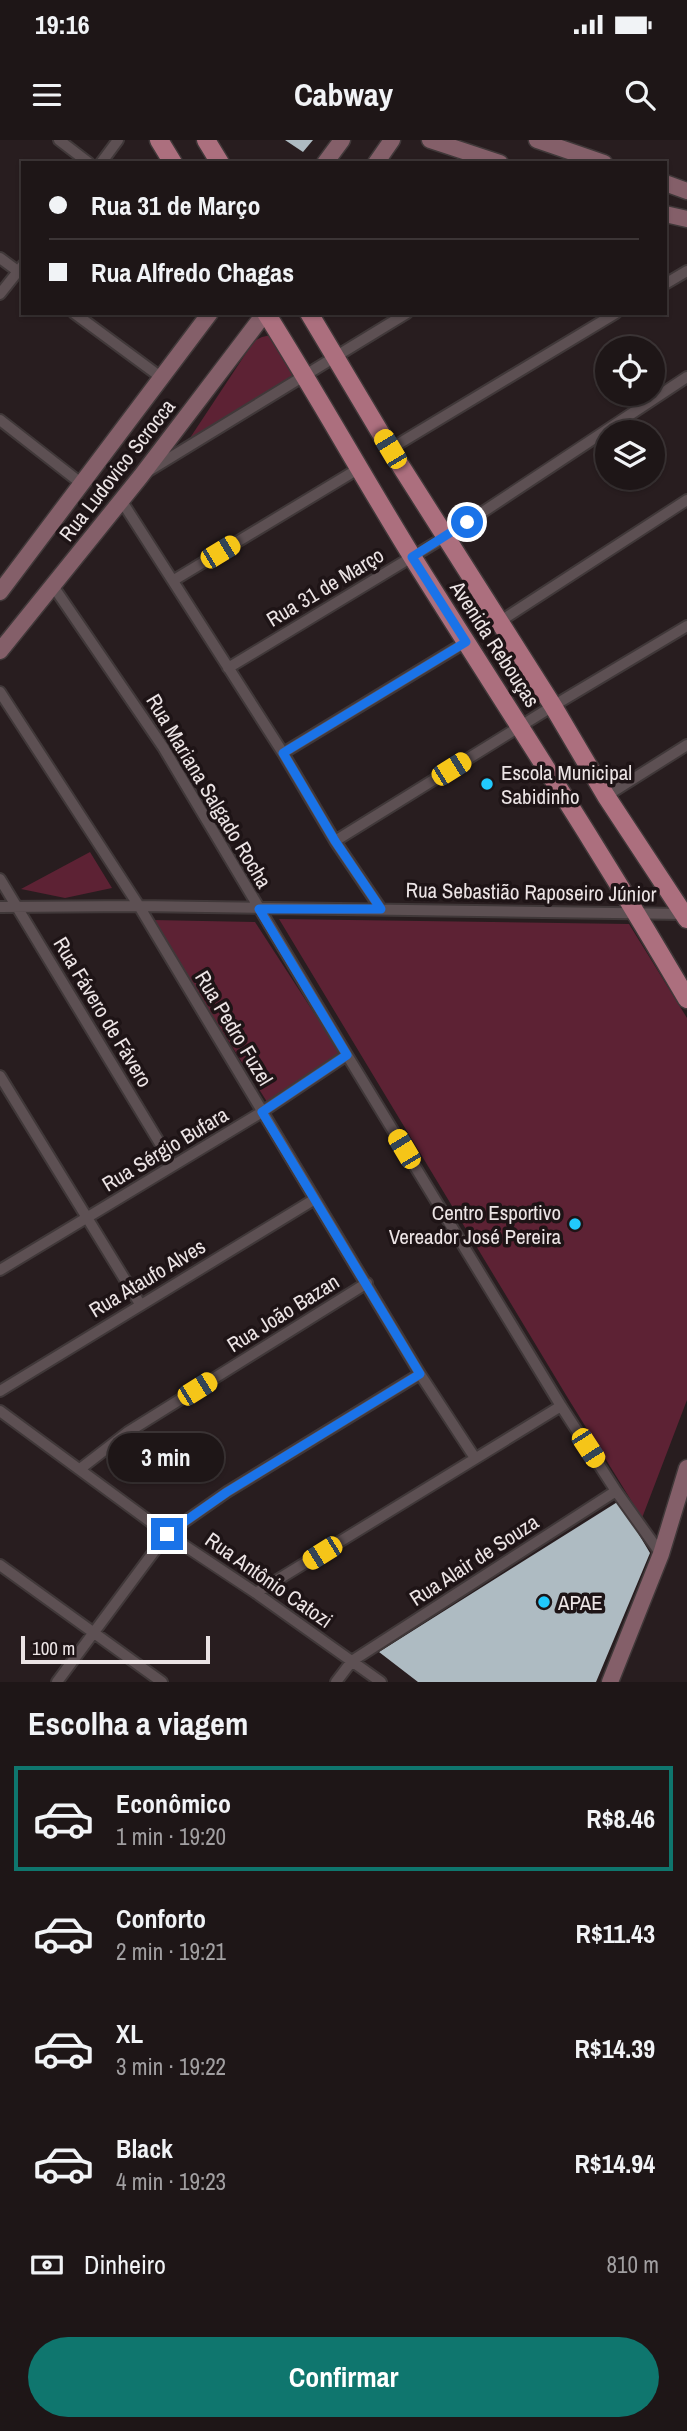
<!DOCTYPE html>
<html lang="pt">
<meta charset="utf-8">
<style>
body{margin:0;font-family:"Archivo Narrow",sans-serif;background:#261f20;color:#f1f3f6;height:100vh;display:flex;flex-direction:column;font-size:26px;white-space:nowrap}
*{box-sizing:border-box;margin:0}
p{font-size:23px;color:#a19fa1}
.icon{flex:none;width:38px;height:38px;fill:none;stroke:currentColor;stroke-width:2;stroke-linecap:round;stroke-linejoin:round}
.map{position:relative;height:1542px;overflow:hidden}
.details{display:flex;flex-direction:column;background:#1e1617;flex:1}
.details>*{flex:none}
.hud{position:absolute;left:21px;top:21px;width:646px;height:154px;border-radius:0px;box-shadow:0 2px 5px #0004,0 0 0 2px #3c3536;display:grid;align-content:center;height:154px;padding:0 28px;background:#1e1617}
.buttons{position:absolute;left:595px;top:196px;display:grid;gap:14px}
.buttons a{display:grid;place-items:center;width:70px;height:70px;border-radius:50%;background:#1e1617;box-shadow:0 2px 5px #0004,0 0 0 2px #3c3536;font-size:35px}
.scale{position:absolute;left:21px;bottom:18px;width:189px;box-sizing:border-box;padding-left:7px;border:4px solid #ece4e5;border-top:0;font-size:19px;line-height:24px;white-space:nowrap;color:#ece4e5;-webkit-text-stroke:5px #1e1416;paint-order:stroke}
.end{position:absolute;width:32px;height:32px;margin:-16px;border:9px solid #1a73e8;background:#fff;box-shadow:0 0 0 4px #fff}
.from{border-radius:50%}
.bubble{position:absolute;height:49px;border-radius:24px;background:#1e1617;box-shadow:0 2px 5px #0004,0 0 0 2px #3c3536;font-size:23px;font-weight:700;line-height:49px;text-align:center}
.car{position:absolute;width:21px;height:42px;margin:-21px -10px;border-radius:9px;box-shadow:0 0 5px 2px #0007;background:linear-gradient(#f5c518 24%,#345 0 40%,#f5c518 0 76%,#345 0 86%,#f5c518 0)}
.hud b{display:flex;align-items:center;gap:24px;height:66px;font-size:26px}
.hud b+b{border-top:2px solid #3c3536}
.hud i{width:18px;height:18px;background:#f1f3f6}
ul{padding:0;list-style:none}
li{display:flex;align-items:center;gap:21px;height:105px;margin:0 14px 10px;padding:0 14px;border:4px solid transparent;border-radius:0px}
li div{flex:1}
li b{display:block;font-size:26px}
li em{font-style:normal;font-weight:700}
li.current{border-color:#0f766e}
li>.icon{width:63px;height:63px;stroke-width:1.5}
h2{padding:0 28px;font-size:32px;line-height:84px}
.pay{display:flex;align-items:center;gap:18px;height:77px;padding:0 28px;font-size:26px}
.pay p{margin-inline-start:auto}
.button{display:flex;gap:14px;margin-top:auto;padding:14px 28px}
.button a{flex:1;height:80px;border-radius:42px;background:#0f766e;color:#fff;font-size:28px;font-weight:700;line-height:80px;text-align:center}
.status{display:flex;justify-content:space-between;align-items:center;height:49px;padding:0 35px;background:#1e1617;direction:ltr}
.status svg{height:19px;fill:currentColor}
header{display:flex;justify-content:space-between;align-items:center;height:91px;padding:0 28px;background:#1e1617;font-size:32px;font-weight:700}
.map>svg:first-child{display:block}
</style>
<div class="status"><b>19:16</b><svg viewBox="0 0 49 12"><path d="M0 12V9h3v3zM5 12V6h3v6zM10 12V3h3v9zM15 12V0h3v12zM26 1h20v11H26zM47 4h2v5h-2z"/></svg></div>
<header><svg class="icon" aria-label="menu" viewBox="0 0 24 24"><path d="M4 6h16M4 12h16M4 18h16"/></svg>Cabway<svg class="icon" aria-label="search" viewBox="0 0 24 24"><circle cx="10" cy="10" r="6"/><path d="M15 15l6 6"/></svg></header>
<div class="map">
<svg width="687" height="1542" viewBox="0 0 687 1542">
<rect width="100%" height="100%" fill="#281d1f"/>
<path fill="#5d2234" d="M271,195L294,237L186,304L254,201L262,197Z
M90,712L112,748L65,758L21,749Z
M279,779L629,784L687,878V1260L642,1378L566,1255Z
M152,780L255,782L340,913L269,965Z"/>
<path fill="#aebbc2" d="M285,0H313L303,12Z
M619,1361L650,1413L596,1542H418L379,1512Z"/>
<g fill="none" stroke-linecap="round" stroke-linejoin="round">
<g stroke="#403839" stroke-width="14">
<path id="street" d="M59,0L89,23
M101,23L118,0
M0,118L23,135
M665,144L687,131
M0,154L23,125
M74,173L162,238
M0,280L82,344
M390,309L616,173
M150,330L407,173
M121,360L283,613L335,701L381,769
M174,440L358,329
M53,446L163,607L347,915L561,1266L616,1351L661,1414
M499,482L687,360
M228,528L445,397L687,237
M0,552L139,766L420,1234L475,1318
M283,613L466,502
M606,656L687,605
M335,701L553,566L687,486
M0,739L173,1025
M0,767L139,766L684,774
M0,936L140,1164
M0,1130L262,972L347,915
M0,1251L315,1059
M0,1271L167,1394L256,1453L381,1542
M80,1329L128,1292L367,1143
M0,1425L162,1542
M256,1453L561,1266
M57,1542L167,1394L227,1352L420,1234
M336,1542L352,1521L616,1351"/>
</g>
<g stroke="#403839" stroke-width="19">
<path id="secondary" d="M430,0L500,23
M537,0L604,23
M325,23L342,0
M376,23L392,0
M665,43L687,51
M665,74L687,79
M0,452L210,173
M0,511L141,336L265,173
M610,1542L661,1414L687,1328"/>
</g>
<g stroke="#403839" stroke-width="21">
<path id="primary" d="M159,0L173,23
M206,0L220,23
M266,173C317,254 363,337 413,418C505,565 600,709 687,859
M309,173L390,309L553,566L606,656L687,779"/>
</g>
<use href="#street" stroke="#5d5053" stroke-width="10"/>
<use href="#secondary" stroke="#845f69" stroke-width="16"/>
<use href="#primary" stroke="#ac6f7e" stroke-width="18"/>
</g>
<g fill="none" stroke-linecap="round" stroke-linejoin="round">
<path stroke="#1a73e8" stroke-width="9" d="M167,1394L227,1352L420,1234L262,972L347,915L259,769H381L335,701L283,613L466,502L412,417L467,382"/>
</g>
<g fill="#21c9fd" stroke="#1e1416" stroke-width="2.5">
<circle cx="487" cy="644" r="7"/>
<circle cx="575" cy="1084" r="7"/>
<circle cx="544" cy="1462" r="7"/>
</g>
<g text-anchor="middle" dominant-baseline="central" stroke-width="7" stroke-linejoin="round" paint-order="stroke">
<g font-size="21" fill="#ece4e5" stroke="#1e1416">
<text transform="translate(117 330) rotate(-52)">Rua Ludovico Scrocca</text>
<text transform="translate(325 447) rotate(-31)">Rua 31 de Março</text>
<text transform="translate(495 504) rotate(57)">Avenida Rebouças</text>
<text transform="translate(209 651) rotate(59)">Rua Mariana Salgado Rocha</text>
<text transform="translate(531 752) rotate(1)">Rua Sebastião Raposeiro Júnior</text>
<text transform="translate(103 872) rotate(59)">Rua Fávero de Fávero</text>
<text transform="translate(234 888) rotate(59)">Rua Pedro Fuzel</text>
<text transform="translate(165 1009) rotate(-31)">Rua Sérgio Bufara</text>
<text transform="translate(147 1138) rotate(-31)">Rua Ataufo Alves</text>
<text transform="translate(283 1173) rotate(-32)">Rua João Bazan</text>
<text transform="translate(474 1420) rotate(-33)">Rua Alair de Souza</text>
<text transform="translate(269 1440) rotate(35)">Rua Antônio Catozi</text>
</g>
<g font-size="21" fill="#ece4e5" stroke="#1e1416" text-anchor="start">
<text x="501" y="632">Escola Municipal<tspan x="501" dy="24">Sabidinho</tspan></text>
<text x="561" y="1072" text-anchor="end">Centro Esportivo<tspan x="561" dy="24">Vereador José Pereira</tspan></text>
<text x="558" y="1462">APAE</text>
</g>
</g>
</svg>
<div class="buttons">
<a><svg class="icon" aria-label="locate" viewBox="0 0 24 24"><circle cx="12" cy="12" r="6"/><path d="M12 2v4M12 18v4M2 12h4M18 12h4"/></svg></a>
<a><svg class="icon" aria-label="layers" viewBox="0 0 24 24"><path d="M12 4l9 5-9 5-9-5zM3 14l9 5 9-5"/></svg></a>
</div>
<div class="scale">100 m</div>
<i class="end from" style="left:467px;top:382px"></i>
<i class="end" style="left:167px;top:1394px"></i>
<div class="bubble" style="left:108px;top:1293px;width:116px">3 min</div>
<i class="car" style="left:390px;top:309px;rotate:329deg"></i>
<i class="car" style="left:220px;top:412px;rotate:59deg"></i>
<i class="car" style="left:451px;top:629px;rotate:58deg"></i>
<i class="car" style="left:404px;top:1009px;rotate:329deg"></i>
<i class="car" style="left:197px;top:1249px;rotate:58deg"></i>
<i class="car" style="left:588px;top:1308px;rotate:147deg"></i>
<i class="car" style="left:322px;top:1413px;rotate:238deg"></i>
<div class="hud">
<b><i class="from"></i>Rua 31 de Março</b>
<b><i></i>Rua Alfredo Chagas</b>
</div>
</div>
<section class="details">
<h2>Escolha a viagem</h2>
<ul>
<li class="current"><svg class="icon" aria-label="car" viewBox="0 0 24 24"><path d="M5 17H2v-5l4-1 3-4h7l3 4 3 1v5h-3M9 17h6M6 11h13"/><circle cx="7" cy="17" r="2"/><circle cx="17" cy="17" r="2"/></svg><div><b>Econômico</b><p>1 min · 19:20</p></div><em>R$8.46</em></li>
<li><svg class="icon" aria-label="car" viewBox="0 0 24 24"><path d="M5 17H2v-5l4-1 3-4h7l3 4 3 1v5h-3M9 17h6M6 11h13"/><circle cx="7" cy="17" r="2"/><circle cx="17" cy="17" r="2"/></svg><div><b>Conforto</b><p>2 min · 19:21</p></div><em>R$11.43</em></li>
<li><svg class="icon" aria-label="car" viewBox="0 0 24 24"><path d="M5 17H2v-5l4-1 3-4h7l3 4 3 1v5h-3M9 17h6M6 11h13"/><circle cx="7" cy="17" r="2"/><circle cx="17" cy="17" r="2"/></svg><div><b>XL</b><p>3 min · 19:22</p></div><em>R$14.39</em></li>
<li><svg class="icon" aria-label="car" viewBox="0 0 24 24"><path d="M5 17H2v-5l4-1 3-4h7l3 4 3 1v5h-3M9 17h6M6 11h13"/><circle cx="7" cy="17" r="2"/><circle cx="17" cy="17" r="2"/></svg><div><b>Black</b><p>4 min · 19:23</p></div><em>R$14.94</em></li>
</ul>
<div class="pay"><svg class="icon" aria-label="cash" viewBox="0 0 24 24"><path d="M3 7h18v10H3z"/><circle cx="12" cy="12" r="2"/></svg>Dinheiro<p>810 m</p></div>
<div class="button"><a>Confirmar</a></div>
</section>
